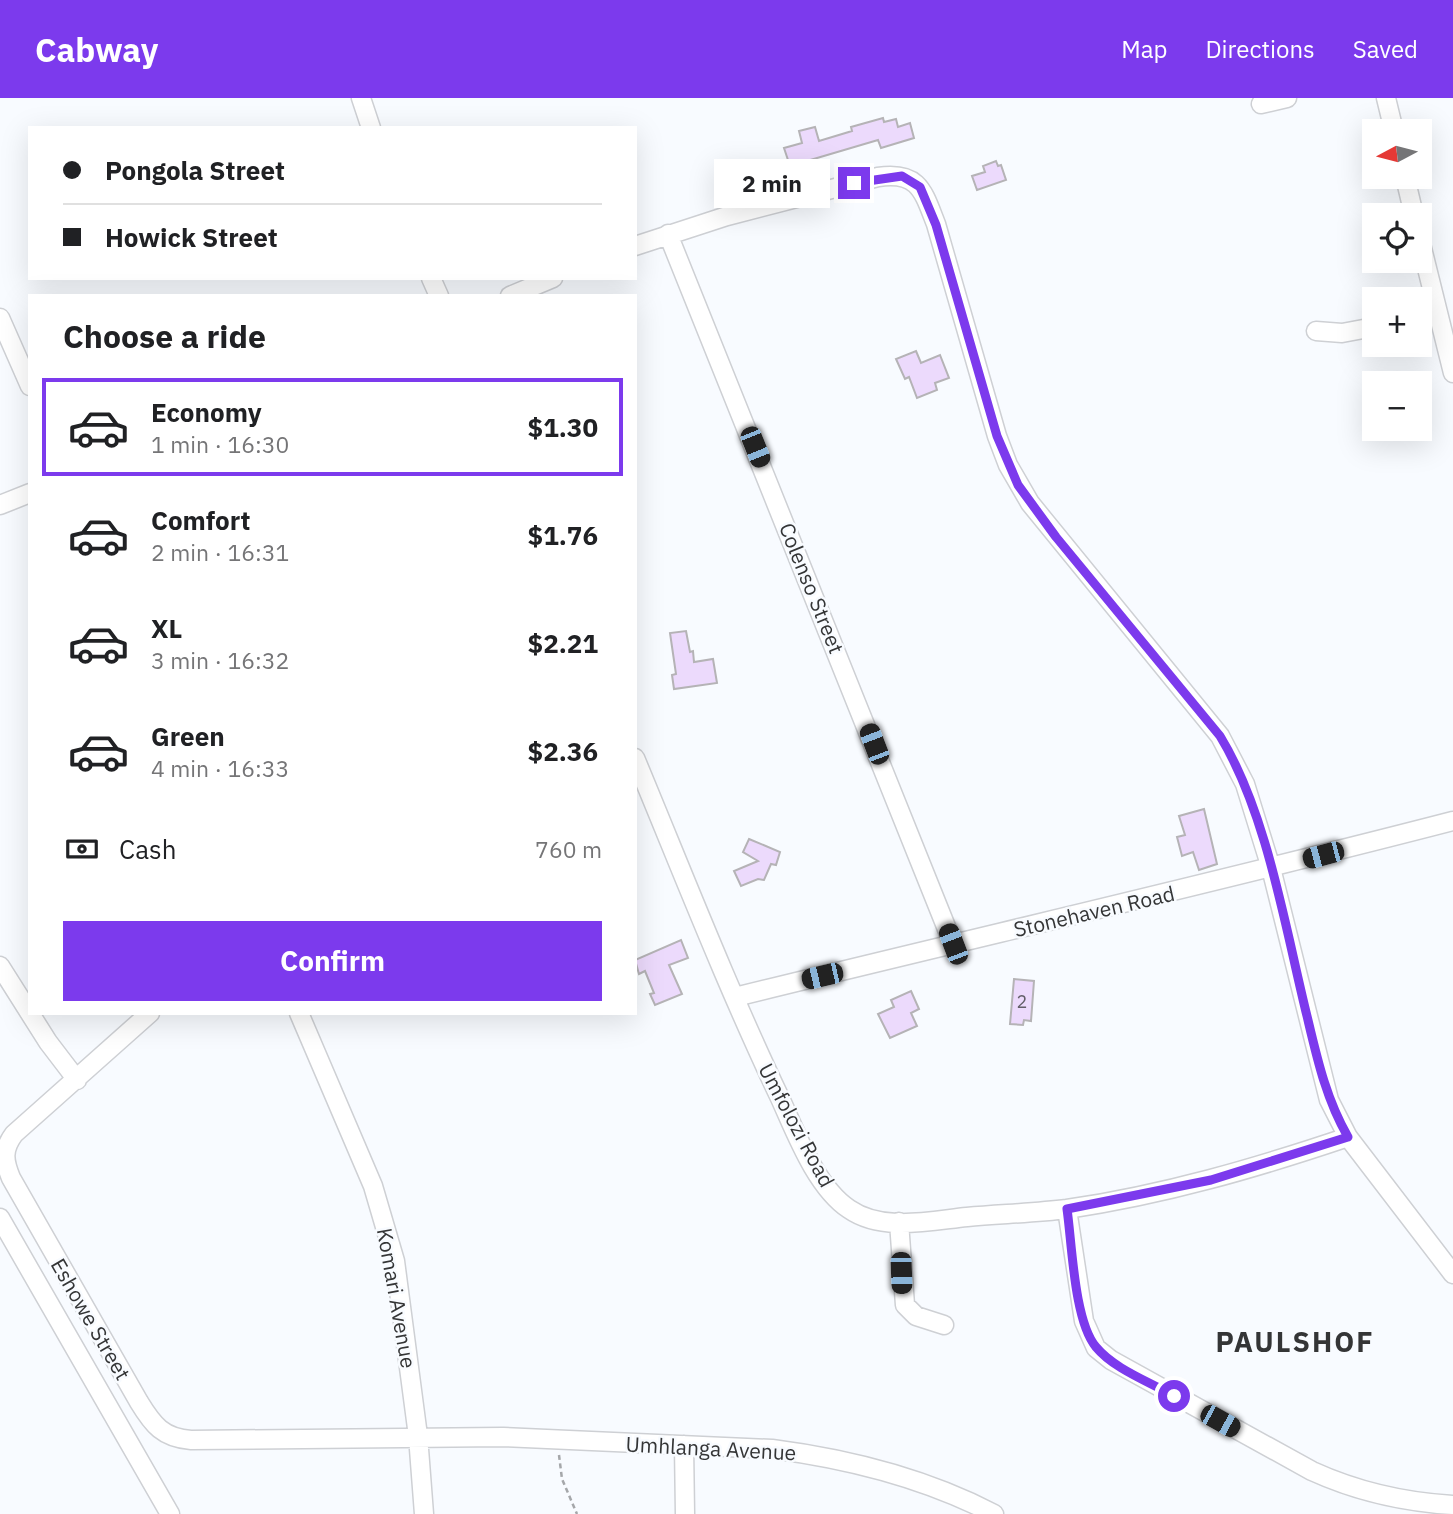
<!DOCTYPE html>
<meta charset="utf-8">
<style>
body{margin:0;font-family:"IBM Plex Sans",sans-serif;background:#f2f2f2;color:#202124;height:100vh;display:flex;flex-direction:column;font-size:26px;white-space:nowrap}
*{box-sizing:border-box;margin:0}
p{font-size:23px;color:#757577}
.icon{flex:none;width:38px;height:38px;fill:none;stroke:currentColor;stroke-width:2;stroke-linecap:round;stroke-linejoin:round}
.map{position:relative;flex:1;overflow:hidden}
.sheet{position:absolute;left:28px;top:196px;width:609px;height:721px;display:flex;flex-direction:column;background:#fff;border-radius:0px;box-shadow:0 7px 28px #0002}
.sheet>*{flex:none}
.banner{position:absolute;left:28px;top:28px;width:609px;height:154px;border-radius:0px;box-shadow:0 7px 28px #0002;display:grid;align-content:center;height:154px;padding:0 35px;background:#fff}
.needle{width:46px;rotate:263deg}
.buttons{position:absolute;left:1362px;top:21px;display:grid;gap:14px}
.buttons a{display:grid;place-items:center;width:70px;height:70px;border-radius:0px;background:#fff;box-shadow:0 7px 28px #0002;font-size:35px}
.end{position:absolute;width:32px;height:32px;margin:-16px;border:9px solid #7c3aed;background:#fff;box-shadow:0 0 0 4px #fff}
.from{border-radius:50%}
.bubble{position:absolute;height:49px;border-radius:0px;background:#fff;box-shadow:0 7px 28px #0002;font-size:23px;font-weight:700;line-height:49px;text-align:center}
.car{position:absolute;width:21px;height:42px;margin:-21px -10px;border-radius:9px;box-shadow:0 0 5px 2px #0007;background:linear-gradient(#222 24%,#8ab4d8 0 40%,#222 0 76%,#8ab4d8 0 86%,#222 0)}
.banner b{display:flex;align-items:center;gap:24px;height:66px;font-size:26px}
.banner b+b{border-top:2px solid #e0e0e0}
.banner i{width:18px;height:18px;background:#202124}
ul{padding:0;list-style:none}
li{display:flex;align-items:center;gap:21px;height:98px;margin:0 14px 10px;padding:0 21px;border:4px solid transparent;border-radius:0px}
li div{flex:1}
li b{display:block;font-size:26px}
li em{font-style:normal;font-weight:700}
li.current{border-color:#7c3aed}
li>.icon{width:63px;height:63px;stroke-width:1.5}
h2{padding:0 35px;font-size:32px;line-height:84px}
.pay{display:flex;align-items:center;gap:18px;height:77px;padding:0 35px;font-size:26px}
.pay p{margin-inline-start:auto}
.cta{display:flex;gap:14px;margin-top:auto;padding:14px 35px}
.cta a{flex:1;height:80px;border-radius:0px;background:#7c3aed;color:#fff;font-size:28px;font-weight:700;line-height:80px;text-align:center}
header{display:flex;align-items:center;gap:42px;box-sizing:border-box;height:98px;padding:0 35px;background:#7c3aed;color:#fff}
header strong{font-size:33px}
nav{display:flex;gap:38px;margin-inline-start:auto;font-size:24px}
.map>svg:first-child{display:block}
</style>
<header>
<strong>Cabway</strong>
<nav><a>Map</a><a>Directions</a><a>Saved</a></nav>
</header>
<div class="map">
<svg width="1453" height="1416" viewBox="0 0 1453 1416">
<rect width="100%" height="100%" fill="#f8fbff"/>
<path fill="#ecdafc" stroke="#b5b3b6" stroke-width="2" d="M883,20L884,24L896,21L898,29L910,25L914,40L881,50L878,42L790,68L784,50L802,45L799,33L815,29L819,43L852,33L851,29Z
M996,63L998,68L1001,67L1006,82L977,92L972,78L985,74L983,68Z
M916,253L921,265L940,257L949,280L935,285L937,292L917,300L909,279L905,281L896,261Z
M686,533L690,554L693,553L694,564L713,561L717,585L674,591L672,577L676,576L670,535Z
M1204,711L1217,766L1199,772L1193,754L1182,758L1177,739L1185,737L1179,718Z
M749,741L780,754L776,767L771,766L764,782L758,781L741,788L734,773L758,763L743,754Z
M681,842L688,860L669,867L682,896L655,907L650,896L654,895L645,873L639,876L635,862Z
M1014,881L1034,883L1031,923L1024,922L1023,927L1010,926Z
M911,893L919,911L911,915L917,928L890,940L878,916L894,909L891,902Z"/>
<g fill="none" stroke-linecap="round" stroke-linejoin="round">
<g stroke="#ced0d4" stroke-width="21">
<path id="minor" d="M361,0L371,30
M1386,0L1394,33
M1261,6L1287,0
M1405,79L1414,117
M668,136L953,846
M1419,138L1453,275
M635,148L727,118L878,79C919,73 923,93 936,126L997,338L1008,367L1030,405L1220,638L1245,686L1271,770L1329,1002L1348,1039L1453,1176
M431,180L439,198
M510,198L553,180
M1419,219L1438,216
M0,220L30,288
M1316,233L1342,235L1374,229
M0,407L30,395
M635,660C682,773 727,889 780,1000C796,1035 816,1089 849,1111C882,1134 929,1123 967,1119C1000,1116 1034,1115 1067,1111C1163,1097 1256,1070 1348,1039
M0,868L48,944L77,982
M735,899C974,840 1214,785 1453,723
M150,915L14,1036C2,1052 4,1063 11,1080L139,1304C153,1327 163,1340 191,1342L503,1339L772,1351C849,1361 925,1380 994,1416
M299,915L373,1088L395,1163L418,1338L424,1416
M1067,1111L1084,1223L1096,1250L1111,1262L1312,1373C1358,1394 1402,1404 1453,1407
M0,1120L170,1416
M899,1124L905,1207L916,1218L944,1227
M684,1347L685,1416"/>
</g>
<path stroke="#a5a7aa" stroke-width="2.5" stroke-dasharray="5 3.5" stroke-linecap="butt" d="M559,1357L562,1381L577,1416"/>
<use href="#minor" stroke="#fff" stroke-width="18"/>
</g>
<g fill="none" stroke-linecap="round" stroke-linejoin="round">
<path stroke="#7c3aed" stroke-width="9" d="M854,85L902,78L920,89L936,127L997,338L1018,387L1056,439L1220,638C1267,715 1285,829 1307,918C1317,960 1326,1001 1348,1039L1211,1082L1067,1111C1072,1145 1074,1223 1096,1249C1114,1271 1150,1284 1174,1298"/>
</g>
<g text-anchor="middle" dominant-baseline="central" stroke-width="5" stroke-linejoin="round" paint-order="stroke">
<g font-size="18" fill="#625e68">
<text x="1022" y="903">2</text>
</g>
<g font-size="21" fill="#343536" stroke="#f8fbff">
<text transform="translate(812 490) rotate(68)">Colenso Street</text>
<text transform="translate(1094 813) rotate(-13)">Stonehaven Road</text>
<text transform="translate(797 1027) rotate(62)">Umfolozi Road</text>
<text transform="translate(397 1200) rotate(80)">Komari Avenue</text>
<text transform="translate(91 1221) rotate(60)">Eshowe Street</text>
<text transform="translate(711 1350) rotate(3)">Umhlanga Avenue</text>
</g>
<g font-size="28" font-weight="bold" letter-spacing="2" fill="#343536" stroke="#f8fbff">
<text x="1295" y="1243">PAULSHOF</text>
</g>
</g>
</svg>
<div class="buttons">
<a><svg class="needle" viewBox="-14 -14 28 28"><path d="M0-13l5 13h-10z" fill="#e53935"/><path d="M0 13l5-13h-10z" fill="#757577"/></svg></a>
<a><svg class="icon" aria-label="locate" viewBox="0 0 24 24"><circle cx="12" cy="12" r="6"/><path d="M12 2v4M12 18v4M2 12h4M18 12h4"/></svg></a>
<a>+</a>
<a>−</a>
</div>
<i class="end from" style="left:1174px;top:1298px"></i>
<i class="end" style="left:854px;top:85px"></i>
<div class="bubble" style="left:714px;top:61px;width:116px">2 min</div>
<i class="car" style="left:755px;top:349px;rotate:158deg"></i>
<i class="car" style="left:874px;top:646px;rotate:339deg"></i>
<i class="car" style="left:1323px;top:757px;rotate:255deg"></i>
<i class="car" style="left:953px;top:846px;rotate:339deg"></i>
<i class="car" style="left:822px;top:878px;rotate:257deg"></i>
<i class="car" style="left:901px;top:1175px;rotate:178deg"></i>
<i class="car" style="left:1220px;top:1323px;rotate:119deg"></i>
<div class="banner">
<b><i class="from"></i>Pongola Street</b>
<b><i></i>Howick Street</b>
</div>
<section class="sheet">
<h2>Choose a ride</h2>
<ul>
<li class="current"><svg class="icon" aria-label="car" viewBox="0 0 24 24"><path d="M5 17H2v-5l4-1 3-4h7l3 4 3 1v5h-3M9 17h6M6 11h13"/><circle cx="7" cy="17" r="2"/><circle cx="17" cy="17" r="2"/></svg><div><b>Economy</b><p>1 min · 16:30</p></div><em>$1.30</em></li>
<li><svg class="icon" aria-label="car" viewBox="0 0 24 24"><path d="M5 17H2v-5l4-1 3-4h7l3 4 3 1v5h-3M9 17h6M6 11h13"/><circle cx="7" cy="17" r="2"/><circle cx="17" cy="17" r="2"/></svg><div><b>Comfort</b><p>2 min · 16:31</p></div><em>$1.76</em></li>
<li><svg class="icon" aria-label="car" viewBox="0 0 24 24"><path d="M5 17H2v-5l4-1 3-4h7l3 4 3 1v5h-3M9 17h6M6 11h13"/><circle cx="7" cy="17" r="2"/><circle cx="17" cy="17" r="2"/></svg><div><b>XL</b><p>3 min · 16:32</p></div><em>$2.21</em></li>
<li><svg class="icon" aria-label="car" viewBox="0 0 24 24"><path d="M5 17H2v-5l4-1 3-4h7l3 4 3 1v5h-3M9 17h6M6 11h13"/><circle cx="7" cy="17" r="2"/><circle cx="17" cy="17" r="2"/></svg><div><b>Green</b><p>4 min · 16:33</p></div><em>$2.36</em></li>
</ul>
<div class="pay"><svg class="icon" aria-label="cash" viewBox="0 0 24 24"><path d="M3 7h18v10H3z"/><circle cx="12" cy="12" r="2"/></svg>Cash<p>760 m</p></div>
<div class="cta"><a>Confirm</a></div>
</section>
</div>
